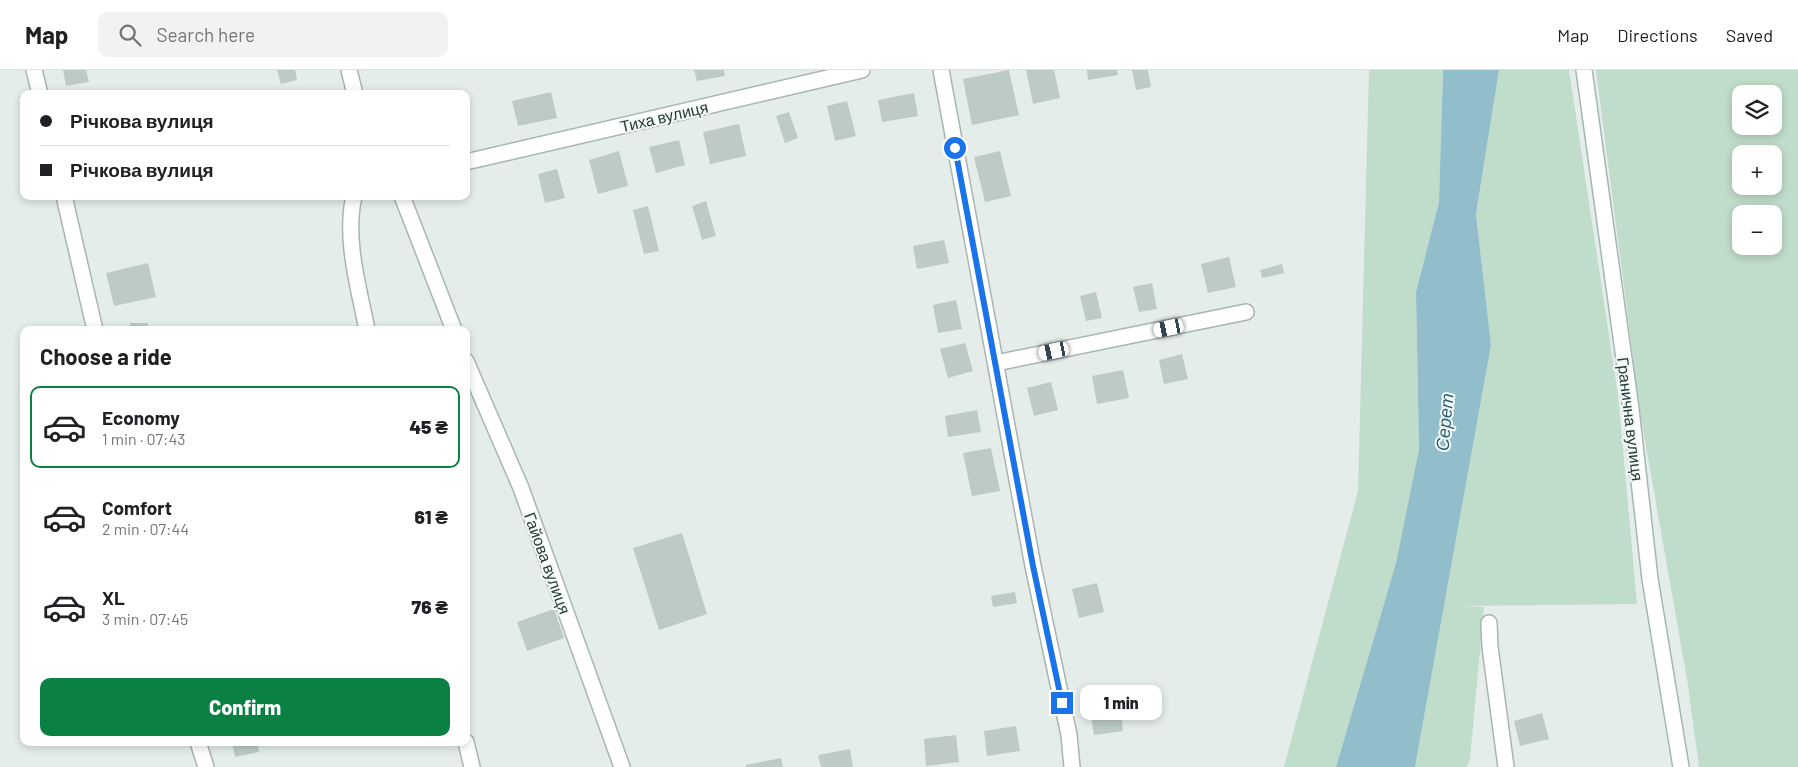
<!DOCTYPE html>
<meta charset="utf-8">
<style>
body{margin:0;font-family:Barlow,sans-serif;background:#f2f2f2;color:#202124;height:100vh;display:flex;flex-direction:column;font-size:19px;white-space:nowrap}
*{box-sizing:border-box;margin:0}
p{font-size:16px;color:#757577}
.icon{flex:none;width:28px;height:28px;fill:none;stroke:currentColor;stroke-width:2;stroke-linecap:round;stroke-linejoin:round}
.map{position:relative;flex:1;overflow:hidden}
.panel{position:absolute;left:20px;top:256px;width:450px;height:420px;display:flex;flex-direction:column;background:#fff;border-radius:10px;box-shadow:0 2px 8px #0003}
.panel>*{flex:none}
.banner{position:absolute;left:20px;top:20px;width:450px;height:110px;border-radius:10px;box-shadow:0 2px 8px #0003;display:grid;align-content:center;height:110px;padding:0 20px;background:#fff}
.fabs{position:absolute;left:1732px;top:15px;display:grid;gap:10px}
.fabs a{display:grid;place-items:center;width:50px;height:50px;border-radius:10px;background:#fff;box-shadow:0 2px 8px #0003;font-size:25px}
.end{position:absolute;width:22px;height:22px;margin:-11px;border:6px solid #1a73e8;background:#fff;box-shadow:0 0 0 2px #fff}
.from{border-radius:50%}
.bubble{position:absolute;height:35px;border-radius:10px;background:#fff;box-shadow:0 2px 8px #0003;font-size:16px;font-weight:800;line-height:35px;text-align:center}
.car{position:absolute;width:15px;height:30px;margin:-15px -8px;border-radius:6px;box-shadow:0 0 4px 1px #0007;background:linear-gradient(#fff 24%,#345 0 40%,#fff 0 76%,#345 0 86%,#fff 0)}
.banner b{display:flex;align-items:center;gap:18px;height:48px;font-size:19px}
.banner b+b{border-top:1px solid #e0e0e0}
.banner i{width:12px;height:12px;background:#202124}
ul{padding:0;list-style:none}
li{display:flex;align-items:center;gap:15px;height:82px;margin:0 10px 8px;padding:0 10px;border:2px solid transparent;border-radius:10px}
li div{flex:1}
li b{display:block;font-size:19px}
li em{font-style:normal;font-weight:800}
li.current{border-color:#0b8043}
li>.icon{width:45px;height:45px;stroke-width:1.5}
h2{padding:0 20px;font-size:22px;line-height:60px}
.cta{display:flex;gap:10px;margin-top:auto;padding:10px 20px}
.cta a{flex:1;height:58px;border-radius:10px;background:#0b8043;color:#fff;font-size:20px;font-weight:800;line-height:58px;text-align:center}
header{display:flex;align-items:center;gap:30px;box-sizing:border-box;height:70px;padding:0 25px;background:#fff;border-bottom:1px solid #e0e0e0}
header strong{font-size:24px}
nav{display:flex;gap:28px;margin-inline-start:auto;font-size:18px}
.search{width:350px;height:45px;background:#f2f2f2;display:flex;align-items:center;gap:12px;box-sizing:border-box;padding:0 18px;border-radius:10px;color:#757577;font-size:19px}
.map>svg:first-child{display:block}
</style>
<header>
<strong>Map</strong>
<div class="search"><svg class="icon" aria-label="search" viewBox="0 0 24 24"><circle cx="10" cy="10" r="6"/><path d="M15 15l6 6"/></svg>Search here</div>
<nav><a>Map</a><a>Directions</a><a>Saved</a></nav>
</header>
<div class="map">
<svg width="1798" height="697" viewBox="0 0 1798 697">
<rect width="100%" height="100%" fill="#e5edea"/>
<path fill="#c0dcca" fill-rule="evenodd" d="M1369,0H1443L1439,132L1416,222L1419,379L1396,493L1336,697H1284L1358,421Z
M1499,0H1569L1618,325L1637,534L1462,536L1484,537L1470,689L1467,697H1415L1491,275L1476,144Z
M1596,0H1798V697H1699L1688,615L1641,348ZM1741,24H1774V56H1741ZM1741,84H1774V116H1741ZM1741,144H1774V176H1741Z"/>
<path fill="#92becc" d="M1443,0H1499L1476,144L1491,275L1415,697H1336L1396,493L1419,379L1416,222L1439,132Z"/>
<path fill="#bdcac6" d="M63,0H86L89,12L66,16Z
M277,0H295L297,10L281,14Z
M694,0H724L725,6L697,11Z
M1009,0L1019,45L972,55L963,9Z
M1026,0H1054L1060,28L1033,34Z
M1087,0H1117L1118,5L1088,10Z
M1132,0H1148L1151,17L1136,20Z
M551,22L557,48L518,56L512,31Z
M914,23L918,46L882,52L878,30Z
M847,31L856,66L835,71L827,36Z
M789,42L798,68L785,73L776,46Z
M739,54L746,86L710,94L703,62Z
M679,70L685,95L656,103L649,77Z
M619,81L628,116L598,124L589,90Z
M1000,81L1011,126L985,132L974,87Z
M557,99L565,128L545,133L538,104Z
M706,131L716,166L702,170L692,136Z
M648,136L659,181L644,184L633,140Z
M944,170L949,193L917,199L913,176Z
M1229,187L1236,217L1208,223L1201,194Z
M148,193L156,227L114,236L106,203Z
M1282,194L1284,203L1262,208L1260,200Z
M1152,213L1157,239L1139,242L1133,217Z
M1096,222L1102,248L1086,251L1080,226Z
M956,230L962,259L938,263L933,235Z
M130,253H148V260H130Z
M965,273L973,301L948,308L940,279Z
M1182,284L1188,309L1164,314L1159,290Z
M1123,300L1129,328L1097,334L1092,306Z
M1051,312L1058,340L1034,346L1027,318Z
M977,340L981,362L948,367L945,346Z
M991,378L1000,421L972,426L963,383Z
M682,463L707,544L659,560L633,478Z
M1097,513L1104,542L1079,548L1072,519Z
M1015,522L1017,533L993,537L991,526Z
M554,539L564,568L527,581L517,552Z
M1121,642L1123,661L1094,665L1091,646Z
M1542,643L1549,669L1520,676L1514,651Z
M1016,656L1020,681L987,686L984,661Z
M956,665L959,692L926,696L924,669Z
M232,672H257L259,682L235,687Z
M433,672H447V673L434,676Z
M850,679L853,697H821L818,685Z
M781,688L783,697H746V695Z"/>
<g fill="none" stroke-linecap="round" stroke-linejoin="round">
<g stroke="#a8b5b1" stroke-width="18">
<path id="lane" d="M1489,553L1490,577L1506,697"/>
</g>
<g stroke="#a8b5b1" stroke-width="18">
<path id="street" d="M34,0L40,24
M349,0L355,24
M941,0L1033,496L1069,665L1072,697
M466,92L862,0
M64,126L95,260
M354,126C344,169 359,218 367,260
M402,126L454,260
M466,291L521,418L622,697
M996,293L1246,242
M198,672L206,697
M466,672L472,697"/>
</g>
<g stroke="#a4b7b2" stroke-width="18">
<path id="secondary" d="M1584,0L1631,339L1650,509L1681,697"/>
</g>
<use href="#lane" stroke="#fff" stroke-width="15"/>
<use href="#street" stroke="#fff" stroke-width="15"/>
<use href="#secondary" stroke="#fff" stroke-width="15"/>
</g>
<g fill="none" stroke-linecap="round" stroke-linejoin="round">
<path stroke="#1a73e8" stroke-width="6" d="M955,78L1033,496L1062,633"/>
</g>
<g text-anchor="middle" dominant-baseline="central" stroke-width="4" stroke-linejoin="round" paint-order="stroke">
<g font-size="16" fill="#263d39" stroke="#f5f9f8">
<text transform="translate(664 46) rotate(-13)">Тиха вулиця</text>
<text transform="translate(1631 349) rotate(83)">Гранична вулиця</text>
<text transform="translate(548 493) rotate(70)">Гайова вулиця</text>
</g>
<g font-size="18" font-style="italic" fill="#256074" stroke="#f5f9f8">
<text transform="translate(1444 352) rotate(-85)">Серет</text>
</g>
</g>
</svg>
<div class="fabs">
<a><svg class="icon" aria-label="layers" viewBox="0 0 24 24"><path d="M12 4l9 5-9 5-9-5zM3 14l9 5 9-5"/></svg></a>
<a>+</a>
<a>−</a>
</div>
<i class="end from" style="left:955px;top:78px"></i>
<i class="end" style="left:1062px;top:633px"></i>
<div class="bubble" style="left:1080px;top:615px;width:82px">1 min</div>
<i class="car" style="left:1169px;top:258px;rotate:258deg"></i>
<i class="car" style="left:1054px;top:281px;rotate:258deg"></i>
<div class="banner">
<b><i class="from"></i>Річкова вулиця</b>
<b><i></i>Річкова вулиця</b>
</div>
<section class="panel">
<h2>Choose a ride</h2>
<ul>
<li class="current"><svg class="icon" aria-label="car" viewBox="0 0 24 24"><path d="M5 17H2v-5l4-1 3-4h7l3 4 3 1v5h-3M9 17h6M6 11h13"/><circle cx="7" cy="17" r="2"/><circle cx="17" cy="17" r="2"/></svg><div><b>Economy</b><p>1 min · 07:43</p></div><em>45 ₴</em></li>
<li><svg class="icon" aria-label="car" viewBox="0 0 24 24"><path d="M5 17H2v-5l4-1 3-4h7l3 4 3 1v5h-3M9 17h6M6 11h13"/><circle cx="7" cy="17" r="2"/><circle cx="17" cy="17" r="2"/></svg><div><b>Comfort</b><p>2 min · 07:44</p></div><em>61 ₴</em></li>
<li><svg class="icon" aria-label="car" viewBox="0 0 24 24"><path d="M5 17H2v-5l4-1 3-4h7l3 4 3 1v5h-3M9 17h6M6 11h13"/><circle cx="7" cy="17" r="2"/><circle cx="17" cy="17" r="2"/></svg><div><b>XL</b><p>3 min · 07:45</p></div><em>76 ₴</em></li>
</ul>
<div class="cta"><a>Confirm</a></div>
</section>
</div>
